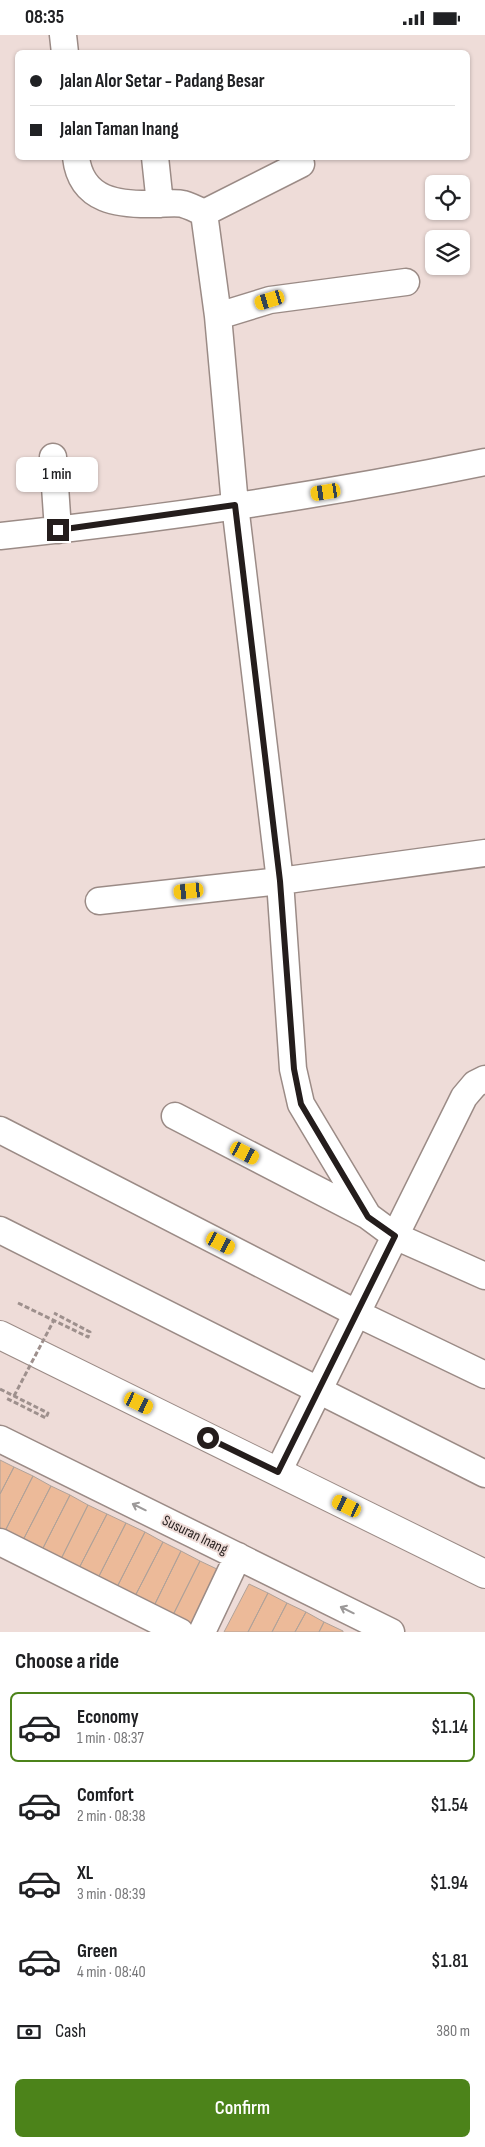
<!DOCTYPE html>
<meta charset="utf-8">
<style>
body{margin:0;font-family:"Sofia Sans Condensed",sans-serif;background:#f2f2f2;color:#202124;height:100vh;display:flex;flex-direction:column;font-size:19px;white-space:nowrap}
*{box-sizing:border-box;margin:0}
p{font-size:16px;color:#757577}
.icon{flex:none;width:28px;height:28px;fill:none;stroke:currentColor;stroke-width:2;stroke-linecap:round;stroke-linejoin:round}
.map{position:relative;height:1597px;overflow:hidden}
.details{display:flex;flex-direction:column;background:#fff;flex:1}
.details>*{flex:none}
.hud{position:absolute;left:15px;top:15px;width:455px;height:110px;border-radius:8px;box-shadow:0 1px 4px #0004;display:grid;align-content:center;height:110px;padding:0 15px;background:#fff}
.controls{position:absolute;left:425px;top:140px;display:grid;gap:10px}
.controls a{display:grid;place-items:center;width:45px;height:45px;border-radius:8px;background:#fff;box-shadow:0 1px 4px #0004;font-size:25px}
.end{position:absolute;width:22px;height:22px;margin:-11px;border:6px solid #241d1c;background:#fff;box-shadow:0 0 0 2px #fff}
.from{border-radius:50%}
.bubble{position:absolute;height:35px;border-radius:8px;background:#fff;box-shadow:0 1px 4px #0004;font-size:16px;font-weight:600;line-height:35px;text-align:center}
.car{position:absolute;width:15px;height:30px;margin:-15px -8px;border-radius:6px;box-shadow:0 0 4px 1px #0007;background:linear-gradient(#f5c518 24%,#345 0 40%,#f5c518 0 76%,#345 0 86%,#f5c518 0)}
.hud b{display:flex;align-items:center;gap:18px;height:48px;font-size:19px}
.hud b+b{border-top:1px solid #e0e0e0}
.hud i{width:12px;height:12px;background:#202124}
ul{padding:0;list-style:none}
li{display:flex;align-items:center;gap:15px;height:70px;margin:0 10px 8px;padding:0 5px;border:2px solid transparent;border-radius:8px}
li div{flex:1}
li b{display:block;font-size:19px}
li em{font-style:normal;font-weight:600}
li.selected{border-color:#4c831a}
li>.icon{width:45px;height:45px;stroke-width:1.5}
h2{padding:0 15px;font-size:22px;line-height:60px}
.pay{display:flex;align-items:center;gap:12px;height:55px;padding:0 15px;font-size:19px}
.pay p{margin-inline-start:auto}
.cta{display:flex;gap:10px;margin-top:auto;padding:10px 15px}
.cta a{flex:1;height:58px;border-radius:8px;background:#4c831a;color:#fff;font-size:20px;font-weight:600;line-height:58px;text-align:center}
.status{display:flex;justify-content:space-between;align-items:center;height:35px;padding:0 25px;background:#fff;direction:ltr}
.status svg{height:14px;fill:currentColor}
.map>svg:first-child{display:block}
</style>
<div class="status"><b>08:35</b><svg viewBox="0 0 49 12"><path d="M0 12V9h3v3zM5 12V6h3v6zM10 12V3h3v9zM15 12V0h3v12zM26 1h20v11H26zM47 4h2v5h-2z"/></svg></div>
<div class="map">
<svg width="485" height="1597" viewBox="0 0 485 1597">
<rect width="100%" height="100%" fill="#eedcd8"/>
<path fill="#ecba99" stroke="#b0a299" d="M0,1425L14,1432L0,1459Z
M14,1432L33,1441L3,1500L0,1498V1459Z
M33,1441L51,1451L21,1509L3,1500Z
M51,1451L70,1460L40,1519L21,1509Z
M70,1460L88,1470L59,1528L40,1519Z
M88,1470L107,1479L77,1537L59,1528Z
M107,1479L126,1488L96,1547L77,1537Z
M126,1488L145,1497L115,1556L96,1547Z
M145,1497L163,1507L133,1565L115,1556Z
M163,1507L181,1516L152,1575L133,1565Z
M181,1516L200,1526L171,1584L152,1575Z
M200,1526L219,1535L189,1594L171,1584Z
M249,1549L268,1558L248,1597H224Z
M268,1558L287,1568L272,1597H248Z
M287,1568L306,1577L295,1597H272Z
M306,1577L324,1587L319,1597H295Z
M324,1587L343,1596V1597H319Z"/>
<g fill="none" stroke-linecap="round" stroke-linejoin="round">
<g stroke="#9b8b86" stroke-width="29">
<path id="minor" d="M63,0L65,18
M76,122C81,167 120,170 156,169C164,169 175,167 183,169C190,171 198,175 204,178
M155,122L160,169
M301,129L204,178L218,281L235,470L280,846L293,1034L301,1069L368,1181
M218,281L270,265L406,247
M53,422L58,495
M0,501C162,484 325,460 485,427
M99,866L280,846L485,818
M175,1081L368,1181L395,1201L485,1241
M0,1095L356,1278L485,1340
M0,1195L485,1439
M0,1404L391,1597
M278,1437L464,1062L475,1049L485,1044
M0,1507L180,1597
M202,1597L238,1521"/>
</g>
<g stroke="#9b8b86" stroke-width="30">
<path id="major" d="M0,1300L485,1539"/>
</g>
<path stroke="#9e908d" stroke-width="3" stroke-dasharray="5 2.5" stroke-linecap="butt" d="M18,1268L88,1302L90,1297L54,1278
M0,1354L48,1378L46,1383L6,1363"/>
<use href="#minor" stroke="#fff" stroke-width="26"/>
<use href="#major" stroke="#fff" stroke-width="28"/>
<path stroke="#9e908d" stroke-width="3" stroke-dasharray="5 2.5" stroke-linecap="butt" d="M14,1361L54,1285"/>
</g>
<defs><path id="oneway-shaft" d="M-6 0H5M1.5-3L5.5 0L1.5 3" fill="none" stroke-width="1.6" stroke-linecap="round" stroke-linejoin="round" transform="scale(1.25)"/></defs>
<g stroke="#9c9999">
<use href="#oneway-shaft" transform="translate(139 1472) rotate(-154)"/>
<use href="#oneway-shaft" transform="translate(347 1575) rotate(-154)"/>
</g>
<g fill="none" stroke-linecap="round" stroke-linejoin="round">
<path stroke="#241d1c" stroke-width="6" d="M58,495L235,470L280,846L294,1034L301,1069L368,1182L395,1201L278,1437L208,1403"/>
</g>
<g text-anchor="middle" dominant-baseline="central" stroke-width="4" stroke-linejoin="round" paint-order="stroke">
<g font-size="15" fill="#241d1c" stroke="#eedcd8">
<text transform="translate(195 1500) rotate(26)">Susuran Inang</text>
</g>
</g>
</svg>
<div class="controls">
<a><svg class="icon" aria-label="locate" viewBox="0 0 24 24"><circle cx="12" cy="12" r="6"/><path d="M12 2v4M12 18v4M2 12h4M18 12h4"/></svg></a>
<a><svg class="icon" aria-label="layers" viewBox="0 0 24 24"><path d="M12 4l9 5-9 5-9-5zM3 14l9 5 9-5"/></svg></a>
</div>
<i class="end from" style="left:208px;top:1403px"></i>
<i class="end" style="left:58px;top:495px"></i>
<div class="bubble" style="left:16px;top:422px;width:82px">1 min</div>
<i class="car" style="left:270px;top:265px;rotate:253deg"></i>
<i class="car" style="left:326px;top:457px;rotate:261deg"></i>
<i class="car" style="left:189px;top:856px;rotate:264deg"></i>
<i class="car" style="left:245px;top:1118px;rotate:117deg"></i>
<i class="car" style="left:221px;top:1208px;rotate:117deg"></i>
<i class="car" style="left:139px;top:1368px;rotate:116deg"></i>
<i class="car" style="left:347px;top:1471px;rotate:296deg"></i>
<div class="hud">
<b><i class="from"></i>Jalan Alor Setar - Padang Besar</b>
<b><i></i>Jalan Taman Inang</b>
</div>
</div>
<section class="details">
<h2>Choose a ride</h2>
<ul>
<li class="selected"><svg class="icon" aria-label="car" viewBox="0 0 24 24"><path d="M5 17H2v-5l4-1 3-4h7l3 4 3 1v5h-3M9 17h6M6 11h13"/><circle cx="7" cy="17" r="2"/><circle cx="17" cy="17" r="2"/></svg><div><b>Economy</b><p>1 min · 08:37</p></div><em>$1.14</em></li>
<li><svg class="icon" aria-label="car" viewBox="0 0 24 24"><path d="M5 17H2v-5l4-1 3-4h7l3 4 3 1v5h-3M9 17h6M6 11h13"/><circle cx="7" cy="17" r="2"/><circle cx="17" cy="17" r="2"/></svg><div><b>Comfort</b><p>2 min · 08:38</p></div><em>$1.54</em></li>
<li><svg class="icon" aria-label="car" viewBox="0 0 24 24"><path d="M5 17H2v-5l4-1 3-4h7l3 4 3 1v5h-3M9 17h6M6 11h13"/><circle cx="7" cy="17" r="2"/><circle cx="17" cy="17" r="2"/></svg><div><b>XL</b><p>3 min · 08:39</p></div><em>$1.94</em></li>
<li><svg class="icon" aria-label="car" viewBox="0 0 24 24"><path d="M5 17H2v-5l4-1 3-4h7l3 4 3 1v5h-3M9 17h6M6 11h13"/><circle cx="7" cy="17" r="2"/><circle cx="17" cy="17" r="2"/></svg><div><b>Green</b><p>4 min · 08:40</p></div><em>$1.81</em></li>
</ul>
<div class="pay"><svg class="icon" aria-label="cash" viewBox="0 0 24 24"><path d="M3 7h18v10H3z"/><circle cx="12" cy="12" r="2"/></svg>Cash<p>380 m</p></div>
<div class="cta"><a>Confirm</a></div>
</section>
